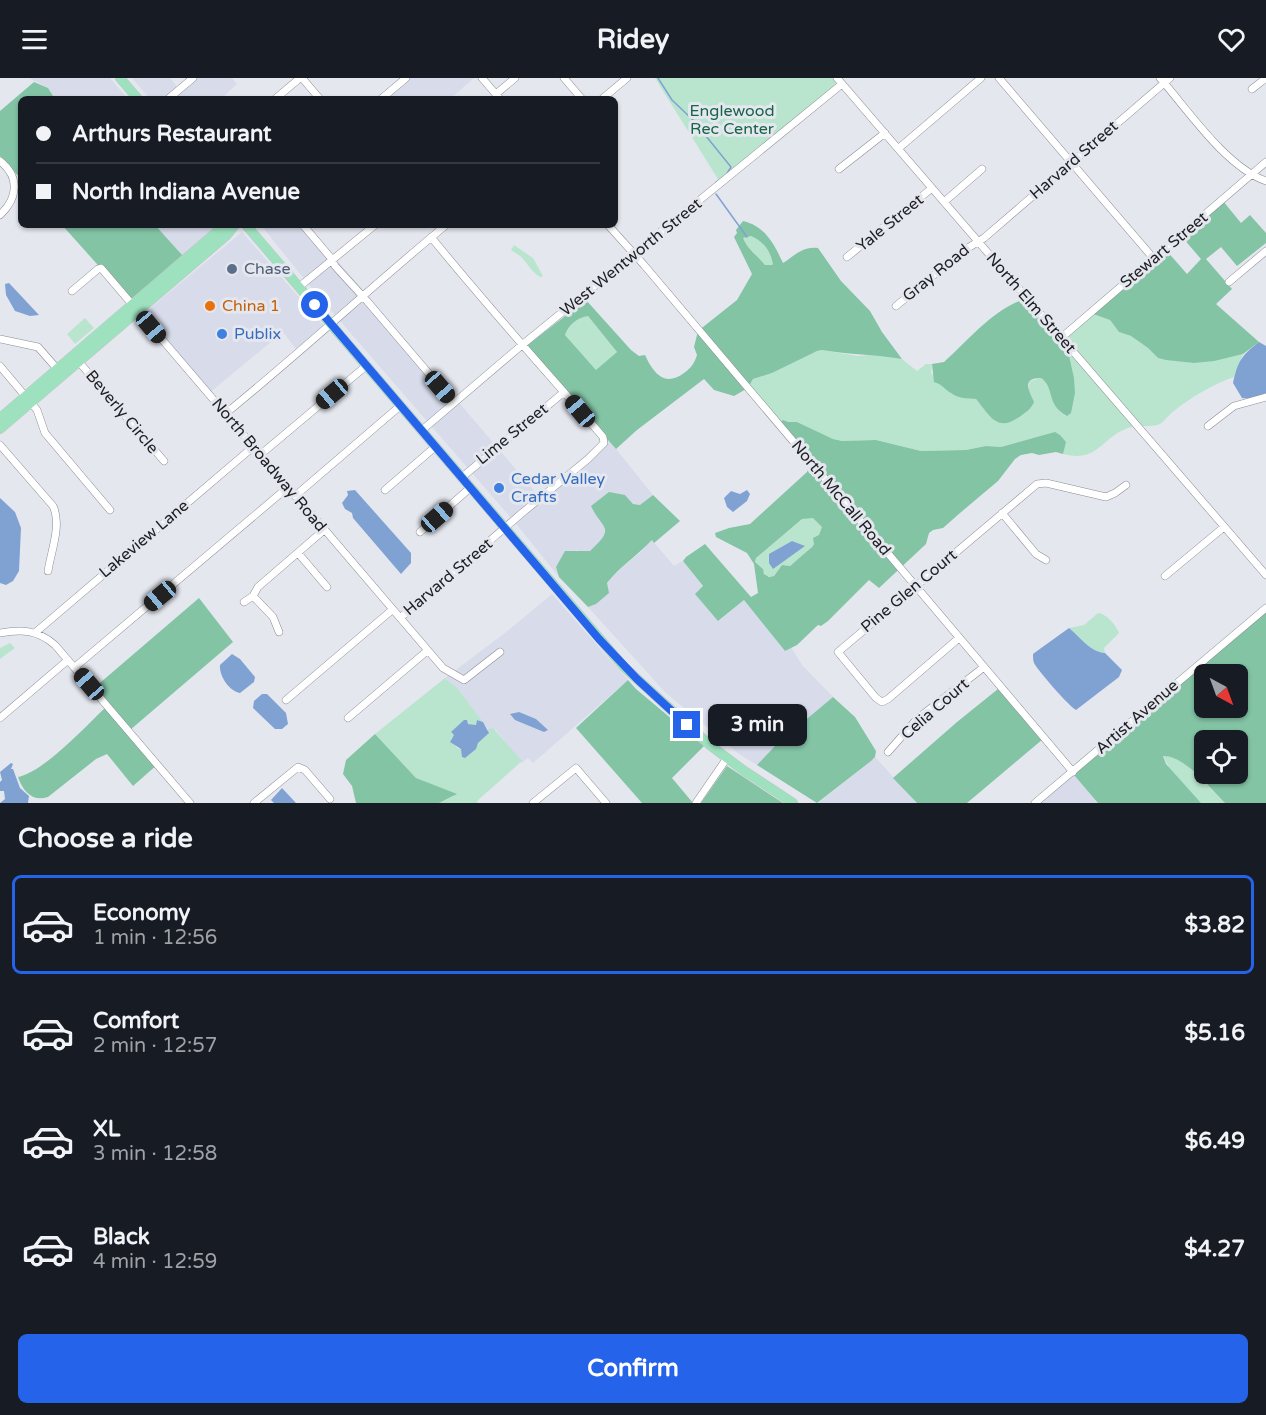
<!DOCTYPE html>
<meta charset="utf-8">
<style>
body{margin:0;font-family:"Varela Round",sans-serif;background:#242831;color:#f1f3f6;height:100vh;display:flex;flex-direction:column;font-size:22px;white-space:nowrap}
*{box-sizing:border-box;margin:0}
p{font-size:20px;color:#9ea1a6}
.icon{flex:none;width:33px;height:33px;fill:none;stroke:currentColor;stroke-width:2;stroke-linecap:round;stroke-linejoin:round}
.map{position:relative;height:725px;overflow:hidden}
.drawer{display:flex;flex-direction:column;background:#171b24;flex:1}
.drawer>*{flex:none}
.hud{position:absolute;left:18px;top:18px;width:600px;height:132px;border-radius:9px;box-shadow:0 2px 4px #0004;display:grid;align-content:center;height:132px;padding:0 18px;background:#171b24}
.needle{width:39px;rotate:139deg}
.fabs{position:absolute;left:1194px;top:586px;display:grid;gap:12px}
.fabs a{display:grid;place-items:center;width:54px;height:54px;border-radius:9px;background:#171b24;box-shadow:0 2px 4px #0004;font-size:30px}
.end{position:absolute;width:27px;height:27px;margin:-14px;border:8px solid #2563eb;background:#fff;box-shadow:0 0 0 3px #fff}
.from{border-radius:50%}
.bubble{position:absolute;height:42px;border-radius:9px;background:#171b24;box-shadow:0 2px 4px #0004;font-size:20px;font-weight:700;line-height:42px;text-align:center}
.car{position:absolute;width:18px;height:36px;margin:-18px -9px;border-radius:8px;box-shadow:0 0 4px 2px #0007;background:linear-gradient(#222 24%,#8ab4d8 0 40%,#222 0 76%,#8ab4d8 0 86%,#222 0)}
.hud b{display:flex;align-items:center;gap:21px;height:57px;font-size:22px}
.hud b+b{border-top:2px solid #363941}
.hud i{width:15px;height:15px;background:#f1f3f6}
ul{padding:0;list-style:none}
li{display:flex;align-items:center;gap:18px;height:99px;margin:0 12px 9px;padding:0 6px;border:3px solid transparent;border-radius:9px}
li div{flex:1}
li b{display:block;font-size:22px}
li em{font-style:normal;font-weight:700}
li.current{border-color:#2563eb}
li>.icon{width:54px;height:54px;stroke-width:1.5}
h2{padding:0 18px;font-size:27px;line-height:72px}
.cta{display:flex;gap:12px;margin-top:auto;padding:12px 18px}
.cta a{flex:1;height:69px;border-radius:9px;background:#2563eb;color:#fff;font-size:24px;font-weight:700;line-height:69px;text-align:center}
header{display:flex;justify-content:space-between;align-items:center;height:78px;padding:0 18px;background:#171b24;font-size:27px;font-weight:700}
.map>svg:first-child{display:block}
</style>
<header><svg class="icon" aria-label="menu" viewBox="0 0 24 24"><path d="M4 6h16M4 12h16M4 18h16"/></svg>Ridey<svg class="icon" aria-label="heart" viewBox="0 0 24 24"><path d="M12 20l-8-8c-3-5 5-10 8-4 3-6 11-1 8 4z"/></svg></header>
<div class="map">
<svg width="1266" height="725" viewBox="0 0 1266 725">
<rect width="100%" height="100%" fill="#e5e7ef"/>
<path fill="#d7dbea" d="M29,0H110L128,21H55L48,10Z
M132,0H170L179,11L192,0H232L237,6L221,21H150Z
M410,0H474L450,21H385Z
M155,147H218L183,178Z
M261,147H307L538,417L546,411L605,360L616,371L653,417L641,427L633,426L625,417L593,432L605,447V455L602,462L590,473L584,474L576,472L556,489L559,499L518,448L309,207Z
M242,154L324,248L296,271L283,254L208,316L143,236Z
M652,462L674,488L683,483L703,509L696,516L719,543L744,522L785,573L791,569L802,587L833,619L777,666L757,687L739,676L665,614L588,529L596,526L608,511L607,506L614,496L641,474Z
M552,516L628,602L533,685L528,680L522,685L496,652L488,651L457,610L445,600L505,555Z
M875,679L917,725H818L871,683Z
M1070,692L1098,725H1032Z"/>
<path fill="#b9e5ce" d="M655,0H837L842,6L721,106Z
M751,158C764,164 770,172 774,186L772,187H765C758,178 747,171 742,160Z
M514,167L533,180L543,198L540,199C532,194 529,188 523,181C520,177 515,175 511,172Z
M1093,236L1110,242L1119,254L1131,258L1148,270L1158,280L1194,285L1243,276L1234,299C1215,305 1190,320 1174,333C1169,336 1165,343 1160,346C1151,350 1138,346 1128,350C1100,360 1099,385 1063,376L1065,364L1033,360L1001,369L986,368L966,372L921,373L876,362L842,363L833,361L797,344L779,346L748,310L753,301L772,295L813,274L822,272L858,278L876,276L902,281L917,293L926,286H932L931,295C949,314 950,318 976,321L996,344C1016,344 1022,341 1033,324L1028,314L1030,303L1041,300C1056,310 1047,327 1066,338L1065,260Z
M588,238L617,274L597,293L565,257C569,246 577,240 588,238Z
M85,240L94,250L75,266L67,256Z
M813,439L822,449C819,466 802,478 790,488L782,487L774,498C764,500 765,495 761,489C759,487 757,486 755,484L756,480L802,441Z
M1098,535C1107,536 1116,547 1119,555L1104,570L1105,575C1090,574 1080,559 1069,550L1084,547Z
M10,565L15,570L0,581V570Z
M445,600L457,610L483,644L477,642L476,647L468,646V644L451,655L455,657L451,661L457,670L461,671L465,679L488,655V651L493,650L522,683L477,723L478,725H439L454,718L416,700L375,656Z
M1172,677L1188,688L1225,725H1201L1172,695L1163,678Z"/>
<path fill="#83c4a5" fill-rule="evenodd" d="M34,4L48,10L55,21H21V101L0,78V33Z
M1223,123L1241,145L1250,137L1266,155V165L1237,188L1221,169L1206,181L1232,211L1216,226L1259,264L1243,276L1214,283L1194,285L1166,282L1158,280L1148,270L1131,258L1119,254L1110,242L1093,236L1166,172L1187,196L1201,181L1182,159Z
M743,143C765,148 774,166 783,185C796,177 802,168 818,170L841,203L870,233L882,254L902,281C875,276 849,277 822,272L817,273L772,295L753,301L748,310L734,318L714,312L704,301L637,352L616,371L525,269L586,222L631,272L639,278L645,277C653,294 664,310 684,295C691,290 694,286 697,277L694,269L698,253L737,222L752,196L734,159L737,155L736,152ZM751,158C764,164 770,172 773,186L772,187H765C758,178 747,171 743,160ZM588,238L617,274L596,292L565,257C569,246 577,240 588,238Z
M62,147H155L183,178L131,224Z
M1025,221L1065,260L1074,300L1075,315L1071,335L1067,338C1045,326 1056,311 1041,300C1021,300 1029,313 1034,324C1031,331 1026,334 1021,338C997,355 991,339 976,321C967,320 959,321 951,315C944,311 942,306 934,304L932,286L944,284C969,262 993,231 1025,221Z
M783,342L788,344H797L833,361L842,363L876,362L921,373L966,372L986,368L1001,369L1055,354L1060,357L1066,364L1063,376L1056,374L1039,377L1032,375L1021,377L1015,381L998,403L960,435L943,450L933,452L929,455L926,466L879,510L869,502L828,543L821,548L818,547L797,567L785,573L744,522L718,543L695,516L703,508L683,483L686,479L705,466L751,519L758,515L754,486L747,475L716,459L715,455L729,450L750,446L807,394L812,383L779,346ZM813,440L822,449L819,457L813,460L814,466L812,469L790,488L782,487L774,498L769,499L764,496L763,491L755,484L756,480L802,441Z
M609,414L625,417L633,426L640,427L653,417L680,443L654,465L652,462C637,478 620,488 607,505L609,515L596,526L588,529L559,499L556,489L565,473H590C617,448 602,452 591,428Z
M199,520L233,564L130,652L158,686L133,708L107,676L96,681L48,719C33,724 23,714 18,699C44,694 88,646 108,627L94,610Z
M1266,534V725H1225C1210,710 1184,677 1163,678L1166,686L1201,725H1098L1074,697ZM1204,597H1238V630H1204ZM1204,663H1238V696H1204Z
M628,602L636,611L704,668L672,700L693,725H642L576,650Z
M998,611L1043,661L967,725H917L893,700L957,644Z
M833,619L855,639L876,673L875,679L871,683L817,725L757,687L777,666Z
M375,656L416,700L457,716L439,725H356L352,708L343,696L346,682Z
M727,688L783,725H701Z"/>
<path fill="#80a2d3" d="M9,205L39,237L30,238L15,233L6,217L5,206Z
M1259,264L1266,268V315L1253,321L1242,320L1233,305C1238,283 1241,278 1259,264Z
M355,412L411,475V485L401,496L353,440L352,435L345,431L342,425L348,417L347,413Z
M747,412L750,416L747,423L733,434L727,429L724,420L731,413L740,416Z
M0,420L15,434L21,450L19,493L13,503L6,507L0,505Z
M792,463L805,468L773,491L769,485V476Z
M1069,550C1080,559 1090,574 1105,575L1122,592L1119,599L1076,632C1070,629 1038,593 1034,585C1033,583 1033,578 1033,576L1037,573Z
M232,576L240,581L255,599L254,604L240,615C229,613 219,598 220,587Z
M262,616H267L286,635L288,646L282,651H275L253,630L254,623Z
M519,634L536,641L548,652L544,654L515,642L510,636Z
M464,642H467L468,646L476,647L477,642L483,644L489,655L478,665L476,671L465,680L462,679L461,671L450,664L454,657L451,654Z
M11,685L13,686L11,691H13L20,710L29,718L28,725H0L5,721L4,713H0V704L2,702L0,694Z
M282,710L296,725H274L271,722Z"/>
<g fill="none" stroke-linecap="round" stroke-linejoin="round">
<path stroke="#80a2d3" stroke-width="1.5" d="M658,0L672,22L693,42L731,89L726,97
M716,104L722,100
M716,116L747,159"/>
<g stroke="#8b8c94" stroke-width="8">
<path id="minor" d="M302,0L320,21
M482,0L500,21
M564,0L582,21
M837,0L1266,497
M999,0L1154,181
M1160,0C1188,32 1226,89 1266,103
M1252,11L1266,0
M496,16L515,0
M168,21L193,0
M275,21L300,0
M381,21L406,0
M602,21L627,0
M899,70L981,0
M0,83C20,99 18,120 0,137
M839,91L885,55
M944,124L982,91
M303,147L331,180L335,188L367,223L454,325
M608,147L644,187L1073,694
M847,179L932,110
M1229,204L1266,173
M299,209L375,147
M72,213L98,191L101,190L443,590L464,602L500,574
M896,228L963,173L984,160L1170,0
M1061,260L1266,84
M0,261L38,269L59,293
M79,284L164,383
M0,288L37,332L45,355L110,432
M225,336C300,275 371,209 446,147
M1208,348L1234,328L1266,319
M421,353L522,267L842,6
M0,367L53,428C62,447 51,473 48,493
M260,377L366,288
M461,400L564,314
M385,412L435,369
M295,418L400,328
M1002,435L1036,476L1046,482
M420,454L470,410
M298,475L327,509
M1165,498L1224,449
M253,518L273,539L279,554
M244,524L253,518L258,509L324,452
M400,540L522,435L588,381L604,365L603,359C545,292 487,228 431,159
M36,554L253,369
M0,555C22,551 38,552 55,567L190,725
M959,560L888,621L882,624L876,620L838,574L1037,406L1046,405L1106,419L1115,415L1126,407
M75,589L287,410
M286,622L392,532
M0,640L68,582
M348,640L427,573
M888,674L917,641L984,589
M254,725L298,689L305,692L330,721
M533,725L576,690L606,725
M696,725L727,680
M1035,725L1266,530"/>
</g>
<g stroke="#c4c5c6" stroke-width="10">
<path id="major" d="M120,0L138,21
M246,147L624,589L711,668L743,692L793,725
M0,340L220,151L229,147
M0,351L226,158L235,147"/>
</g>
<use href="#minor" stroke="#fff" stroke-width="7"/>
<use href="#major" stroke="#9ee1bf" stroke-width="9"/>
</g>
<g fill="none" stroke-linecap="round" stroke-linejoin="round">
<path stroke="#2563eb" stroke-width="8" d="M315,227L599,561L637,601L687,647"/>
</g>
<circle fill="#5c6f8a" stroke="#e5e7ef" stroke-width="2" cx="232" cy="191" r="6"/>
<circle fill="#e8710a" stroke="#e5e7ef" stroke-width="2" cx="210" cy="228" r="6"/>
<g fill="#3f7fe0" stroke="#e5e7ef" stroke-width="2">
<circle cx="222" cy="256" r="6"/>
<circle cx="499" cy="410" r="6"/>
</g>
<g text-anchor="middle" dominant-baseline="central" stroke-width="6" stroke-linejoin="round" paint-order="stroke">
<g font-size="16" fill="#166547" stroke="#e5e7ef">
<text x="732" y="33">Englewood<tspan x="732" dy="18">Rec Center</tspan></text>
</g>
<g font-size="16" fill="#1e1f22" stroke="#e5e7ef">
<text transform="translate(1074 82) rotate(-41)">Harvard Street</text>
<text transform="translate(890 145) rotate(-39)">Yale Street</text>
<text transform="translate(1164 172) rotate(-40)">Stewart Street</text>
<text transform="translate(631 179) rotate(-39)">West Wentworth Street</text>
<text transform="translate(936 195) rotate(-39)">Gray Road</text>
<text transform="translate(1031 225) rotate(49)">North Elm Street</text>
<text transform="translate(122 334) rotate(50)">Beverly Circle</text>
<text transform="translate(512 356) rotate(-39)">Lime Street</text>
<text transform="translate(269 387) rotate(50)">North Broadway Road</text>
<text transform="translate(841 420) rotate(50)">North McCall Road</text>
<text transform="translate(144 461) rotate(-40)">Lakeview Lane</text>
<text transform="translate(448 499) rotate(-40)">Harvard Street</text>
<text transform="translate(909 513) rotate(-40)">Pine Glen Court</text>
<text transform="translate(935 631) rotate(-41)">Celia Court</text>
<text transform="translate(1137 639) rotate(-41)">Artist Avenue</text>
</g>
<g font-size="16" fill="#4e5e75" stroke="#e5e7ef" text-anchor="start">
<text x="244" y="191">Chase</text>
</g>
<g font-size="16" fill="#c56008" stroke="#e5e7ef" text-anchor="start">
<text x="222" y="228">China 1</text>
</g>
<g font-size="16" fill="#366cbe" stroke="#e5e7ef" text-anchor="start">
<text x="234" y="256">Publix</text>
<text x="511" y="401">Cedar Valley<tspan x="511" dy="18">Crafts</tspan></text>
</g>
</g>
</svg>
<div class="fabs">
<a><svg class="needle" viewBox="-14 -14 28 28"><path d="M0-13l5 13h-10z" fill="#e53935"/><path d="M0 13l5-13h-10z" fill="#9ea1a6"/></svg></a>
<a><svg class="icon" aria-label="locate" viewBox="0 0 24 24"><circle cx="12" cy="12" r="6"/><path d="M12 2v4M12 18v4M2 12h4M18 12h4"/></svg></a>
</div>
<i class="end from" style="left:315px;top:227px"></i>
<i class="end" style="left:687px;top:647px"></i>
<div class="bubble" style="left:708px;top:626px;width:99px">3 min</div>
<i class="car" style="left:151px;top:249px;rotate:140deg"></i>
<i class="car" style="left:440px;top:309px;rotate:139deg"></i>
<i class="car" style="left:332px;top:316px;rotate:230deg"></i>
<i class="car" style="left:580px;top:333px;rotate:320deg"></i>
<i class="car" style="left:437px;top:439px;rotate:49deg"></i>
<i class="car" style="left:160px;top:518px;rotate:230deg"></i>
<i class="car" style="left:89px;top:606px;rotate:319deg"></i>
<div class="hud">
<b><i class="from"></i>Arthurs Restaurant</b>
<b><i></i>North Indiana Avenue</b>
</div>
</div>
<section class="drawer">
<h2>Choose a ride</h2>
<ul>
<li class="current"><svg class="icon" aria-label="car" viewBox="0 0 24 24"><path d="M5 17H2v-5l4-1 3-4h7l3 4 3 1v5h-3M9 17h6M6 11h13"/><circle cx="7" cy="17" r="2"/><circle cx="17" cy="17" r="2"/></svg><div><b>Economy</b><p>1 min · 12:56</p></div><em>$3.82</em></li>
<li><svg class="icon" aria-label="car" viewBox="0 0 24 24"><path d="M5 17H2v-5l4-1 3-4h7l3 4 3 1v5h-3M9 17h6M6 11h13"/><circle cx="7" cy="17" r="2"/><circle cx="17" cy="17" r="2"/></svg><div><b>Comfort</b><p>2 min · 12:57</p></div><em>$5.16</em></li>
<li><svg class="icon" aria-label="car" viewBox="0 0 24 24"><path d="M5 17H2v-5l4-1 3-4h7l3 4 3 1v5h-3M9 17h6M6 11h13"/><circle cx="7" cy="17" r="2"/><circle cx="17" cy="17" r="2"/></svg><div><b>XL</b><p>3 min · 12:58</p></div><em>$6.49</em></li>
<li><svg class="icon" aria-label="car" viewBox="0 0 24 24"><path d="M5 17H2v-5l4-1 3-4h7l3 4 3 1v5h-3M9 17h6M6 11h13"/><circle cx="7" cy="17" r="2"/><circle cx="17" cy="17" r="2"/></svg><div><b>Black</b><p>4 min · 12:59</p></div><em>$4.27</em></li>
</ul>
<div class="cta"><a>Confirm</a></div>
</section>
